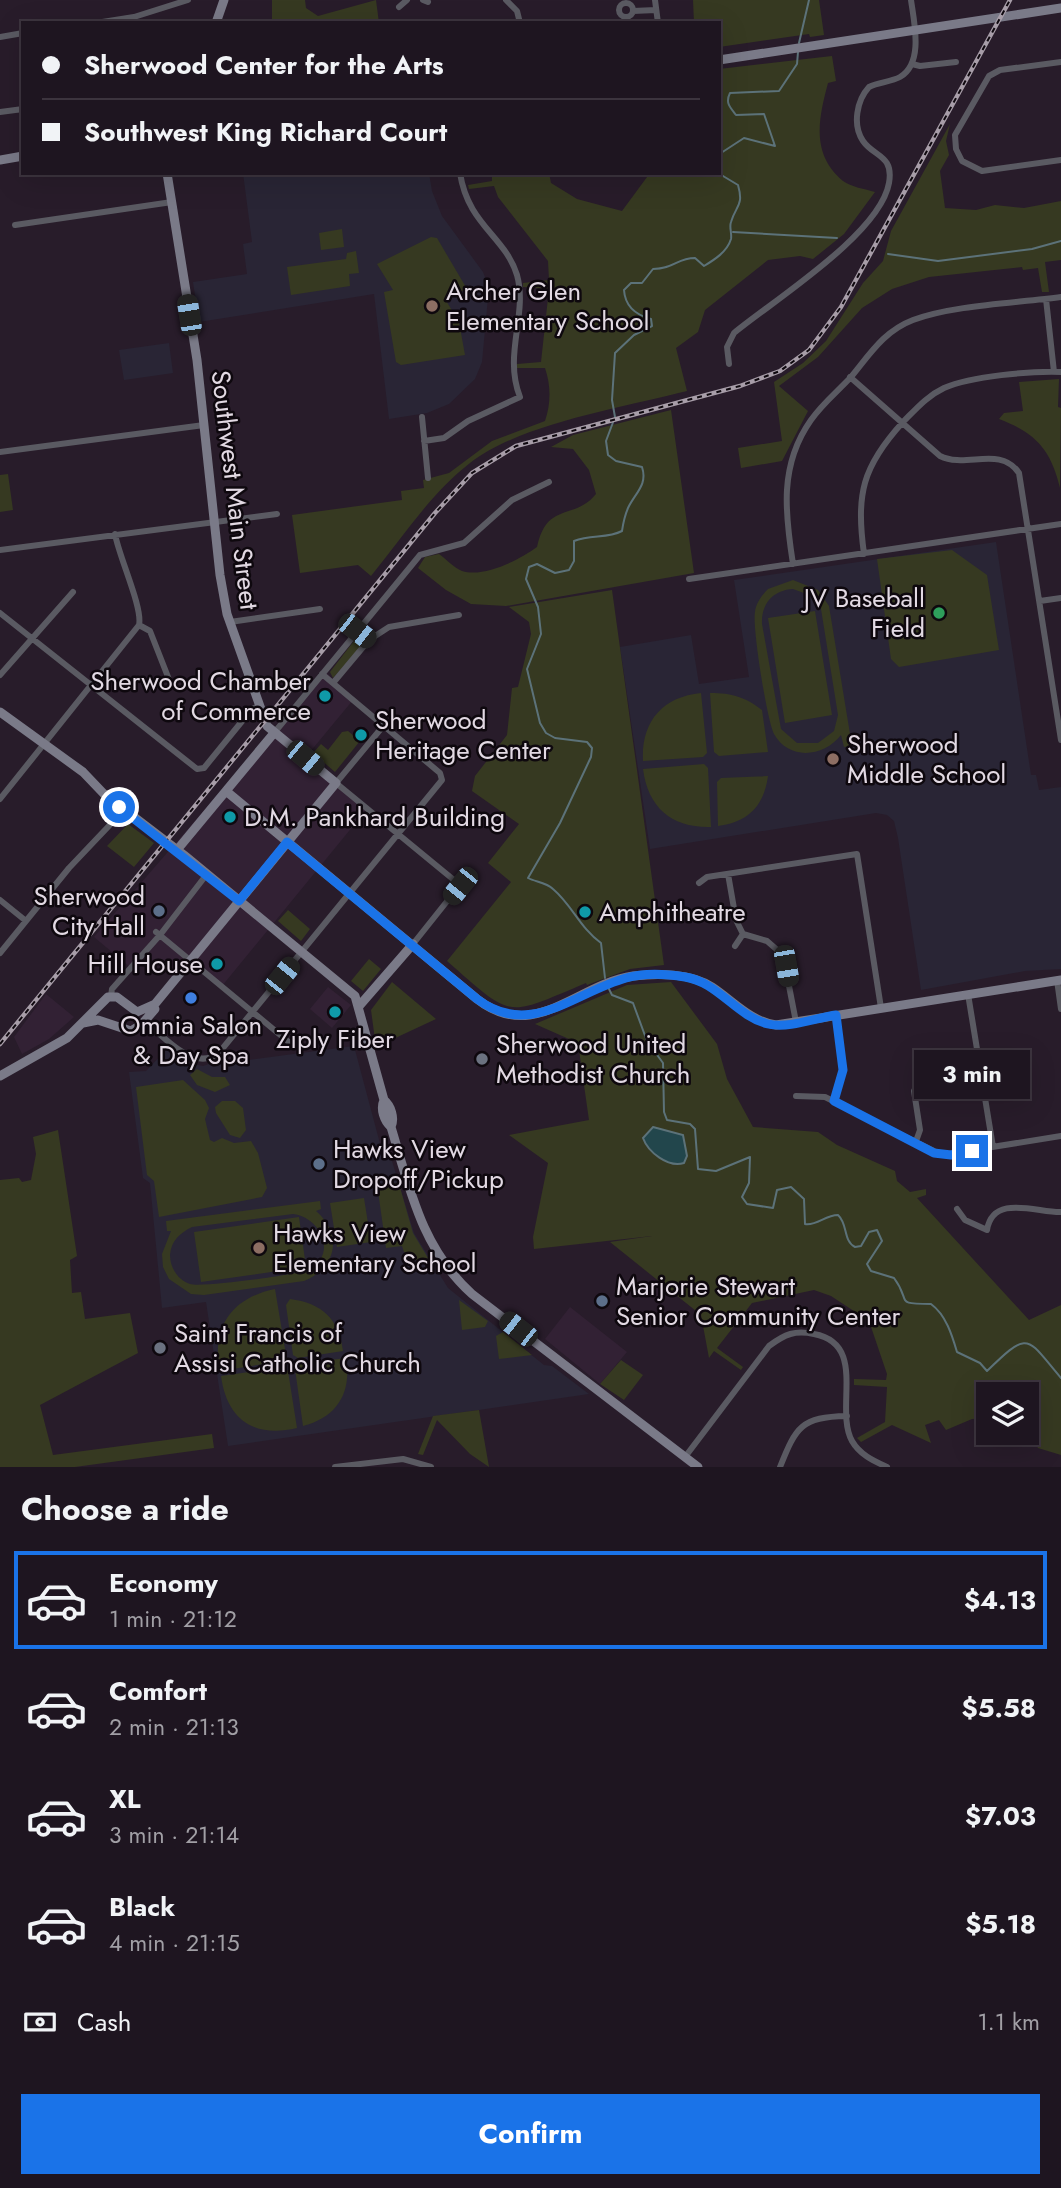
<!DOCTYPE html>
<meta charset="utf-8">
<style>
body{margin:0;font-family:Jost,sans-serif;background:#2b222d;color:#f1f3f6;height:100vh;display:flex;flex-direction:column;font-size:26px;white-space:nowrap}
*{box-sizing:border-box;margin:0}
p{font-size:23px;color:#a19fa5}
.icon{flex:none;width:38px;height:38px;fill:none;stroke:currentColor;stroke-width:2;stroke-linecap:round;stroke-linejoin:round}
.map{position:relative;height:1467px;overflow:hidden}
.sheet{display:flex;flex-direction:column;background:#1e1520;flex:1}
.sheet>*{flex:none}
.banner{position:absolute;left:21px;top:21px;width:700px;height:154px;border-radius:0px;box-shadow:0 7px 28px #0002,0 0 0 2px #3c343e;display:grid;align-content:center;height:154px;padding:0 21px;background:#1e1520}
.buttons{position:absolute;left:976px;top:1382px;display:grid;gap:14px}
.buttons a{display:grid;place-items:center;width:63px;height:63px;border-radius:0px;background:#1e1520;box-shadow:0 7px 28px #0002,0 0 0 2px #3c343e;font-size:35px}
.end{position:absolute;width:32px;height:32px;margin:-16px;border:9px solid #1a73e8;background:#fff;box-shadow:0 0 0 4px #fff}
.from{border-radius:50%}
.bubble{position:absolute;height:49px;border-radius:0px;background:#1e1520;box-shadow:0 7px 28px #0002,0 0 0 2px #3c343e;font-size:23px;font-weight:700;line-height:49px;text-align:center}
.car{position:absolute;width:21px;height:42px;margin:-21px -10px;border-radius:9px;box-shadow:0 0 5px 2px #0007;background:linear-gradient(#222 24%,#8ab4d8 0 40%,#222 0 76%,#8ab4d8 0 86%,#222 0)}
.banner b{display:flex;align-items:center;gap:24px;height:66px;font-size:26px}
.banner b+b{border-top:2px solid #3c343e}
.banner i{width:18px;height:18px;background:#f1f3f6}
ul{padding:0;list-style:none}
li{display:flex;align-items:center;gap:21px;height:98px;margin:0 14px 10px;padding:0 7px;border:4px solid transparent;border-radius:0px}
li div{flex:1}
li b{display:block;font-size:26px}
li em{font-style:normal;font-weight:700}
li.active{border-color:#1a73e8}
li>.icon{width:63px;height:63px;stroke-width:1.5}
h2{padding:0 21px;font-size:32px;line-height:84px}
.pay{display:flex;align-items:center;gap:18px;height:77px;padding:0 21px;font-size:26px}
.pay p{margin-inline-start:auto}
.primary-button{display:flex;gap:14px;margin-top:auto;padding:14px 21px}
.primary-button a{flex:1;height:80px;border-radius:0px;background:#1a73e8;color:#fff;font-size:28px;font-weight:700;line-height:80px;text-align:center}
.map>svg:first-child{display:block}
</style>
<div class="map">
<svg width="1061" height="1467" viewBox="0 0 1061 1467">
<rect width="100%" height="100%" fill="#281c2a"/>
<path fill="#322134" d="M325,671L353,700L305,758L367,809L222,986L191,960L175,980L144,954L131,968L94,937Z
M328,987L351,1005L332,1028L310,1009Z
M46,994L74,1017L49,1039L22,1054L14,1037Z
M570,1307L627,1352L600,1384L545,1339Z"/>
<path fill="#292535" d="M243,173H429L432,191L442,216L483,272L489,287L482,362L475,379L449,404L427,413L389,419L374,294L199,322L193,282L247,274L243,244L252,242Z
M169,343L173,373L124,380L119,350Z
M996,542L1031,775H1036L1039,790L1061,787V969L1025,971L921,990L898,838L894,821L887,815L876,813L650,849L620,647L691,635L699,684L749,677L734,580Z
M354,1046L382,1151L392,1161L414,1233L448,1288L544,1365L552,1366L589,1394L228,1446L206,1302L162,1308L150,1183L143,1178L129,1072L146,1071L167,1049L182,1062L203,1066L221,1060L241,1061Z"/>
<path fill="#363921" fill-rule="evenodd" d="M272,0H305L306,8L318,16L376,0L379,23H272Z
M693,0H819L824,35L810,37L809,34L719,47V23H694Z
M832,56L836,81L828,83C819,117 810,154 843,181C851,187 865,189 875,192L844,234L813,259L800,256L768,260L705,310L698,332L676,348L687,391C625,407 519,424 470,463C431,493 402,538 371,576L358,565L300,573L292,515L402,500L401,491L424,488L423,480L449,473L492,441L545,421C551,403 551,386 545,368H517V364L541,362L549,289L523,287V283L549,280L548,261L498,197L494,186L469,189L468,185L492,181V173H549L551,183L577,199L622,211L650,173H719V69Z
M950,124L946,141L949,155L940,171L945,208L976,210L995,205L1024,208L1061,201V260L1045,262L1049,292H1042L1038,268L1023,270L1022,267L929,277L892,289L862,308L818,357L779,386L808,411L782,461L741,468L738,448L782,441L774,382L803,363L826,341L863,283L883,261L891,231Z
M342,229L344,247L321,250L319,233Z
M431,237L437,238L467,289L445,299L459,322L465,355L401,365L396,362L384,292L393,290L377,264Z
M356,251L359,273L349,274L350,286L291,295L287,267L346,259L347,253Z
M1059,379L1058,407L1061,408L1060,488C1051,450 1036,433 999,419L1004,413L1023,411L1019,382Z
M671,410L694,573L506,606L471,604L446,590L418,568L425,557L439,554C446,559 454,568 462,571C484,578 519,560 537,547C547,501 574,521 596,494L589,470L573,449L551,447L573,435Z
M8,474L13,510L0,512V475Z
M952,550L987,575L999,650L899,667L891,659L877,559Z
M793,580L818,590L829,606L852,746L844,747L841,735C824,757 789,761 774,734C767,720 752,627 755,612C756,603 762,595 768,589ZM793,589L812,596L821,609L838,715L834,731L818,743H797L781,729L762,624C761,604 773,590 793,589Z
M612,590L664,965L630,969L587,985L586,983C505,1017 514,1020 447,961L511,882L488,863L519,824L472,791L475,776L507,735L512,688L518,687L531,634L529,622L509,607Z
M815,611L832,715L785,723L768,618Z
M357,637L365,642L333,678L330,672Z
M701,693L707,753L703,757L643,761C641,722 662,697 701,693Z
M710,693C732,693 745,697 762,710L768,752L719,756L714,752Z
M348,731L360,741L335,772L313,753L321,744L328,750L342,732Z
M704,764L708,768L711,827C672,828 648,808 643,769Z
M768,776C764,806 748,822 718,826L717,782L721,778Z
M128,824L154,843L134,867L107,846Z
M288,910L310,929L301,941L278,921Z
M369,959L381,969L363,991L351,981Z
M392,982L436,1019L376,1047L371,1010Z
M671,982L717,1044L727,1079L753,1127L818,1132L837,1145L895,1171L897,1181L910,1192L926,1189V1195L917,1198L1029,1320L1061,1305V1455L1038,1448L1027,1426V1395H989V1418L972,1419L946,1430L939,1420L925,1425L931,1443L892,1425L861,1442L857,1438L885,1422L887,1387L854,1385V1379L886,1380L887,1374L869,1321L831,1296L814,1290L752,1303L717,1348L743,1367L741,1370L714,1351L709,1358L701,1315L610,1242L652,1236L534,1249L533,1237L548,1163L509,1135L589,1120L578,1043L535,1024L627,985Z
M197,1069L212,1077H225L230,1085L215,1092L197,1085L190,1075Z
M183,1080L205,1100L209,1108L205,1119L210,1140L214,1142L222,1138L234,1143L251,1141L258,1153L267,1188L262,1197L159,1217L154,1181L147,1175L136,1087Z
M222,1101H235L243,1108L246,1130L240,1138L230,1135L216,1113L215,1107Z
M58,1130L77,1256L70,1260L72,1293L81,1292L85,1319L130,1313L138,1353L40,1405L53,1455L212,1434L214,1448L75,1467H0V1180L19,1178L22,1182L31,1180L36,1154L33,1137Z
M393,1183L399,1184L413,1233L428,1258L422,1264L404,1252L402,1246L386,1248L378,1191L382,1186Z
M364,1198L371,1242L337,1247L330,1203Z
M320,1201L321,1209L316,1211C343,1234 337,1268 304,1281L204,1295L191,1294L169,1279L163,1267L162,1254L171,1231H167L166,1221ZM293,1214C321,1217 339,1256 307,1270C295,1275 201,1288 190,1284C178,1280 170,1268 170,1255C171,1241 180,1233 192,1227Z
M299,1217L306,1267L201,1282L194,1232Z
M275,1289L286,1355L282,1361L220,1371C211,1328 231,1298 275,1289Z
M290,1299C322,1303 339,1319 343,1351L298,1358L293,1355L286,1305Z
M459,1300L488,1321L485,1327L462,1330Z
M503,1332L532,1355L499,1359L496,1336Z
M346,1358C352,1393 337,1417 303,1426L295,1369L298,1364Z
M621,1360L643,1375L624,1400L600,1384Z
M284,1367L288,1371L297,1428C254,1438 227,1420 221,1376Z
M479,1410L489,1467L470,1454L437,1420L423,1455L418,1454L433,1416Z"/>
<path fill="#22464c" stroke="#5c7279" stroke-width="2" d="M653,1127L683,1135L687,1156L684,1163C668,1168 648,1152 643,1138Z"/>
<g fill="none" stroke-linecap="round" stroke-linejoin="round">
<path stroke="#5c7279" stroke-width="2" d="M799,43L809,0
M719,157L721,153L744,138L775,146L764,114L736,115C730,107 725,103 730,93L779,91L797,64L798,52
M733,232L837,238
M888,254L938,261L1032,249L1061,241
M605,978L601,943C580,928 572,905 553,889C546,882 535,882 528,878L560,823L591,757L592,748L587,742L555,738L546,733L540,723L527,669L541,634L538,607L526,579L529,567L537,564L555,573L569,570L574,561V541C591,534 607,539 622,531C623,524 625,515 628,508C635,493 648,485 642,467L616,461L608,455L606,441L615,417L612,400L615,353L634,335L652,326L651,319C636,315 625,306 624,290L631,283H642L653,269C674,269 677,258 695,258L704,266C714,260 727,252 731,239C732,233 729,227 731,222C736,205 744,206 738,185L718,173
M608,987L612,995L633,1003L647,1041L663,1063L664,1112L667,1120L690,1124L695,1129L698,1169L716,1171L750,1157L749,1183L742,1197L747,1204L773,1208L777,1190L791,1187L804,1199L805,1224C817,1226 825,1215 838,1215C848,1224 843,1241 855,1247L861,1246L869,1232L877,1230L882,1241L867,1264L871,1271L894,1278C912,1302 893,1304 931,1304C946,1315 952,1335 957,1352L980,1363L987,1371C1030,1329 1026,1337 1061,1378"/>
<path stroke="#5a5a62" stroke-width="6" d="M423,0L428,2
M506,0L517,11L520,23
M655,0L658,23
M619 10a7 7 0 1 1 14 0a7 7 0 1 1-14 0Z
M399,7L407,0
M633,11L656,10
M96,23L134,17L188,0
M0,37L23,33
M1061,62L1000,70L989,76L955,135L956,149L962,161L982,171L1061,160
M912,64L920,66L956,62
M0,112L23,109
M15,225L172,202
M1046,299L1054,372
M729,364L727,347L734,333C774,300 880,234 889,183C894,155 874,157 863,141C852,125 857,100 869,87C879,82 891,82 900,77C924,63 914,22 911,0
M850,377L940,456C966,469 1000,445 1019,473L1061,740
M422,417L428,478
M424,441L444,438L468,421L520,397C503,354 528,315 517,275C505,236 468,225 460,173
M0,452L204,425
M0,550L277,514
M864,554C856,494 862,467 903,422C916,409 927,396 944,388C972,376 1030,371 1061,372
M793,564C785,513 779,465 811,420C822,404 838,391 851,377C870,354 884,331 913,320C953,305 1018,303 1061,297
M689,579L1061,524
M1040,601L1061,598
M0,613L197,769L204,768L252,709L259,706
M230,622L320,609
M139,625L150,631L170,682
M357,631L369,640L389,627L459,615
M0,675L73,592
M333,683L369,640
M384,725L336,783L460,885L413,944
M274,733L420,555L464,543L512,500L549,482
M0,799L139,625C143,608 119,557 115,534
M728,874L736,920L743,934L767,941L783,955L796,1022
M699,883L707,877L857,854L881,1008
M0,900L26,921
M156,932L290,1043
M735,946L743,934
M0,953L69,868L124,810
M1057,980L1061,1009
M968,994L993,1147
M111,996L112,989L160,935L207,874
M145,1021C164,1037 192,1071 218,1054L442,780L440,773L322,674
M914,1091L920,1130L915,1144
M796,1096L825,1097L942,1155L1061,1136
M834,1101L843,1071L836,1015
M957,1209L965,1220L987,1230C993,1193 1038,1213 1061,1212
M685,1457L769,1346C785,1334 795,1330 814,1334C868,1344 834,1408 852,1441C860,1455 874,1461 887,1467
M335,1467L403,1459L431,1467
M780,1467C796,1427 801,1417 847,1416"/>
<path stroke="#7a7a88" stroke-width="9" d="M216,23L224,0
M719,60L1061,8
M0,160L23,156
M0,712L83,772L104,794L184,855L355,996L384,1100C380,1109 384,1121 391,1127C410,1190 422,1249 472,1294L698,1467
M226,791L477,999C534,1044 577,984 633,976C657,973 691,973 712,987C732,1000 751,1022 776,1025L1061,980
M177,850L274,733
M360,1005L413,944
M137,1012L155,1004L336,783L267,726L227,614L220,575L197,360L167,173
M83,1023L98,1020L131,1031L142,1024L155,1009
M0,1076L67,1038L108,997H117L137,1012
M384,1100C391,1106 395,1118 391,1127"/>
<g stroke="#a79da8" stroke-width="4.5">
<path id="rail" d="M0,1044L435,513L472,473L516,446L740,386L780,371L809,350L841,307L1010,0"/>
</g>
<use href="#rail" stroke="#0e080e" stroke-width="2" stroke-dasharray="5" stroke-linecap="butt"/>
</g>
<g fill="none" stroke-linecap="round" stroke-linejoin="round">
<path stroke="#1a73e8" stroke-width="9" d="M119,807L239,901L287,842L477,999C530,1039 573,993 626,978C643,973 667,974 685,977C718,982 736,1016 768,1024C788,1029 816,1018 836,1015L843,1070L834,1101L934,1153L951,1155L972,1151"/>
</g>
<g fill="#8d6e63" stroke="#0e080e" stroke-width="2.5">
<circle cx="432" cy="306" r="7"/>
<circle cx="833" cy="759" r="7"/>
<circle cx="259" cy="1248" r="7"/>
</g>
<circle fill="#2e9e5b" stroke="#0e080e" stroke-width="2.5" cx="939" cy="613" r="7"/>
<g fill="#0f9aa8" stroke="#0e080e" stroke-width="2.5">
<circle cx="325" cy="696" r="7"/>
<circle cx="361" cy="735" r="7"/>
<circle cx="230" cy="817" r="7"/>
<circle cx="585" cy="912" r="7"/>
<circle cx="217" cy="964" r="7"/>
<circle cx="335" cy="1012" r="7"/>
</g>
<g fill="#5c6f8a" stroke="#0e080e" stroke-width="2.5">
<circle cx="159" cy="911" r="7"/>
<circle cx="319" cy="1164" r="7"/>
<circle cx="602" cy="1301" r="7"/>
</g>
<circle fill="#3f7fe0" stroke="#0e080e" stroke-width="2.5" cx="191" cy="998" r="7"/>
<g fill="#6b7280" stroke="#0e080e" stroke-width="2.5">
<circle cx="482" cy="1059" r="7"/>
<circle cx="160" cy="1348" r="7"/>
</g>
<g text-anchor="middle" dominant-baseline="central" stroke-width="5" stroke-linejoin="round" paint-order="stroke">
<g font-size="26" fill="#e2d9e3" stroke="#0e080e" text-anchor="start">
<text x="446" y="291">Archer Glen<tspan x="446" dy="30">Elementary School</tspan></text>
<text x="925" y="598" text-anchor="end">JV Baseball<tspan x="925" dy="30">Field</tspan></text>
<text x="311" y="681" text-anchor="end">Sherwood Chamber<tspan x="311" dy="30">of Commerce</tspan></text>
<text x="375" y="720">Sherwood<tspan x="375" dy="30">Heritage Center</tspan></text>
<text x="847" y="744">Sherwood<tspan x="847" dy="30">Middle School</tspan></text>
<text x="244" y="817">D.M. Pankhard Building</text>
<text x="145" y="896" text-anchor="end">Sherwood<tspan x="145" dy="30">City Hall</tspan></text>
<text x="599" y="912">Amphitheatre</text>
<text x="203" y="964" text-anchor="end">Hill House</text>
<text x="191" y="1025" text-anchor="middle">Omnia Salon<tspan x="191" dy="30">&amp; Day Spa</tspan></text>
<text x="335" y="1039" text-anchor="middle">Ziply Fiber</text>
<text x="496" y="1044">Sherwood United<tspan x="496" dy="30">Methodist Church</tspan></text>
<text x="333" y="1149">Hawks View<tspan x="333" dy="30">Dropoff/Pickup</tspan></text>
<text x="273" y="1233">Hawks View<tspan x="273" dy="30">Elementary School</tspan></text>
<text x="616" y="1286">Marjorie Stewart<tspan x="616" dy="30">Senior Community Center</tspan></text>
<text x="174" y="1333">Saint Francis of<tspan x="174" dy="30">Assisi Catholic Church</tspan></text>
</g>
<g font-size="26" fill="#e2d9e3" stroke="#0e080e">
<text transform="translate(235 490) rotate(83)">Southwest Main Street</text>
</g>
</g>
</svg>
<div class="buttons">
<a><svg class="icon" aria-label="layers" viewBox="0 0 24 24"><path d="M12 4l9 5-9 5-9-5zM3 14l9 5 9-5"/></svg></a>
</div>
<i class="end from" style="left:119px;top:807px"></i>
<i class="end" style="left:972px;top:1151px"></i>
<div class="bubble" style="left:914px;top:1050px;width:116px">3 min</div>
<i class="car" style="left:189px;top:315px;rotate:351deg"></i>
<i class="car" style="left:357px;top:631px;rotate:128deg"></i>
<i class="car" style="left:305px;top:758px;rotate:130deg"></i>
<i class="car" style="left:460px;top:886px;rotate:219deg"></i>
<i class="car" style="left:786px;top:966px;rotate:170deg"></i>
<i class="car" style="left:282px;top:976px;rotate:39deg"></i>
<i class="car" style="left:518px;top:1329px;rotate:308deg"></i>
<div class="banner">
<b><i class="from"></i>Sherwood Center for the Arts</b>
<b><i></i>Southwest King Richard Court</b>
</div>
</div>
<section class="sheet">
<h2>Choose a ride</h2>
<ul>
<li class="active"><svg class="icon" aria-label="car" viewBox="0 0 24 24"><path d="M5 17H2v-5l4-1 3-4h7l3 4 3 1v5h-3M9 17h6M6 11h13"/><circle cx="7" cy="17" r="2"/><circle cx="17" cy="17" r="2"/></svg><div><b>Economy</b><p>1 min · 21:12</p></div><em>$4.13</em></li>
<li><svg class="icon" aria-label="car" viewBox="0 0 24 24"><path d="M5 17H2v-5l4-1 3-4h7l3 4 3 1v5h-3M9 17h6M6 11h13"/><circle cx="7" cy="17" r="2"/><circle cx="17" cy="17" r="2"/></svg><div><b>Comfort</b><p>2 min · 21:13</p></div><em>$5.58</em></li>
<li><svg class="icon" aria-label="car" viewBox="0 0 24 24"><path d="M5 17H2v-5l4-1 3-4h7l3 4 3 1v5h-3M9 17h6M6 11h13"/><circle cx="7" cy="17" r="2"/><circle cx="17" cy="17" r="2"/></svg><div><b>XL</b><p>3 min · 21:14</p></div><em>$7.03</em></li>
<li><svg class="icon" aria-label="car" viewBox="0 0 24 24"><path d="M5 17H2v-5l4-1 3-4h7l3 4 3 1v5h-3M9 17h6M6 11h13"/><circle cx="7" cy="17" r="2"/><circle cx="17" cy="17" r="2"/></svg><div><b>Black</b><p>4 min · 21:15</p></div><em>$5.18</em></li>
</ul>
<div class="pay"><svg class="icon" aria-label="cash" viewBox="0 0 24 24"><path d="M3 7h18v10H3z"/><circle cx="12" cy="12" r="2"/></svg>Cash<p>1.1 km</p></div>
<div class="primary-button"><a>Confirm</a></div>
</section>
